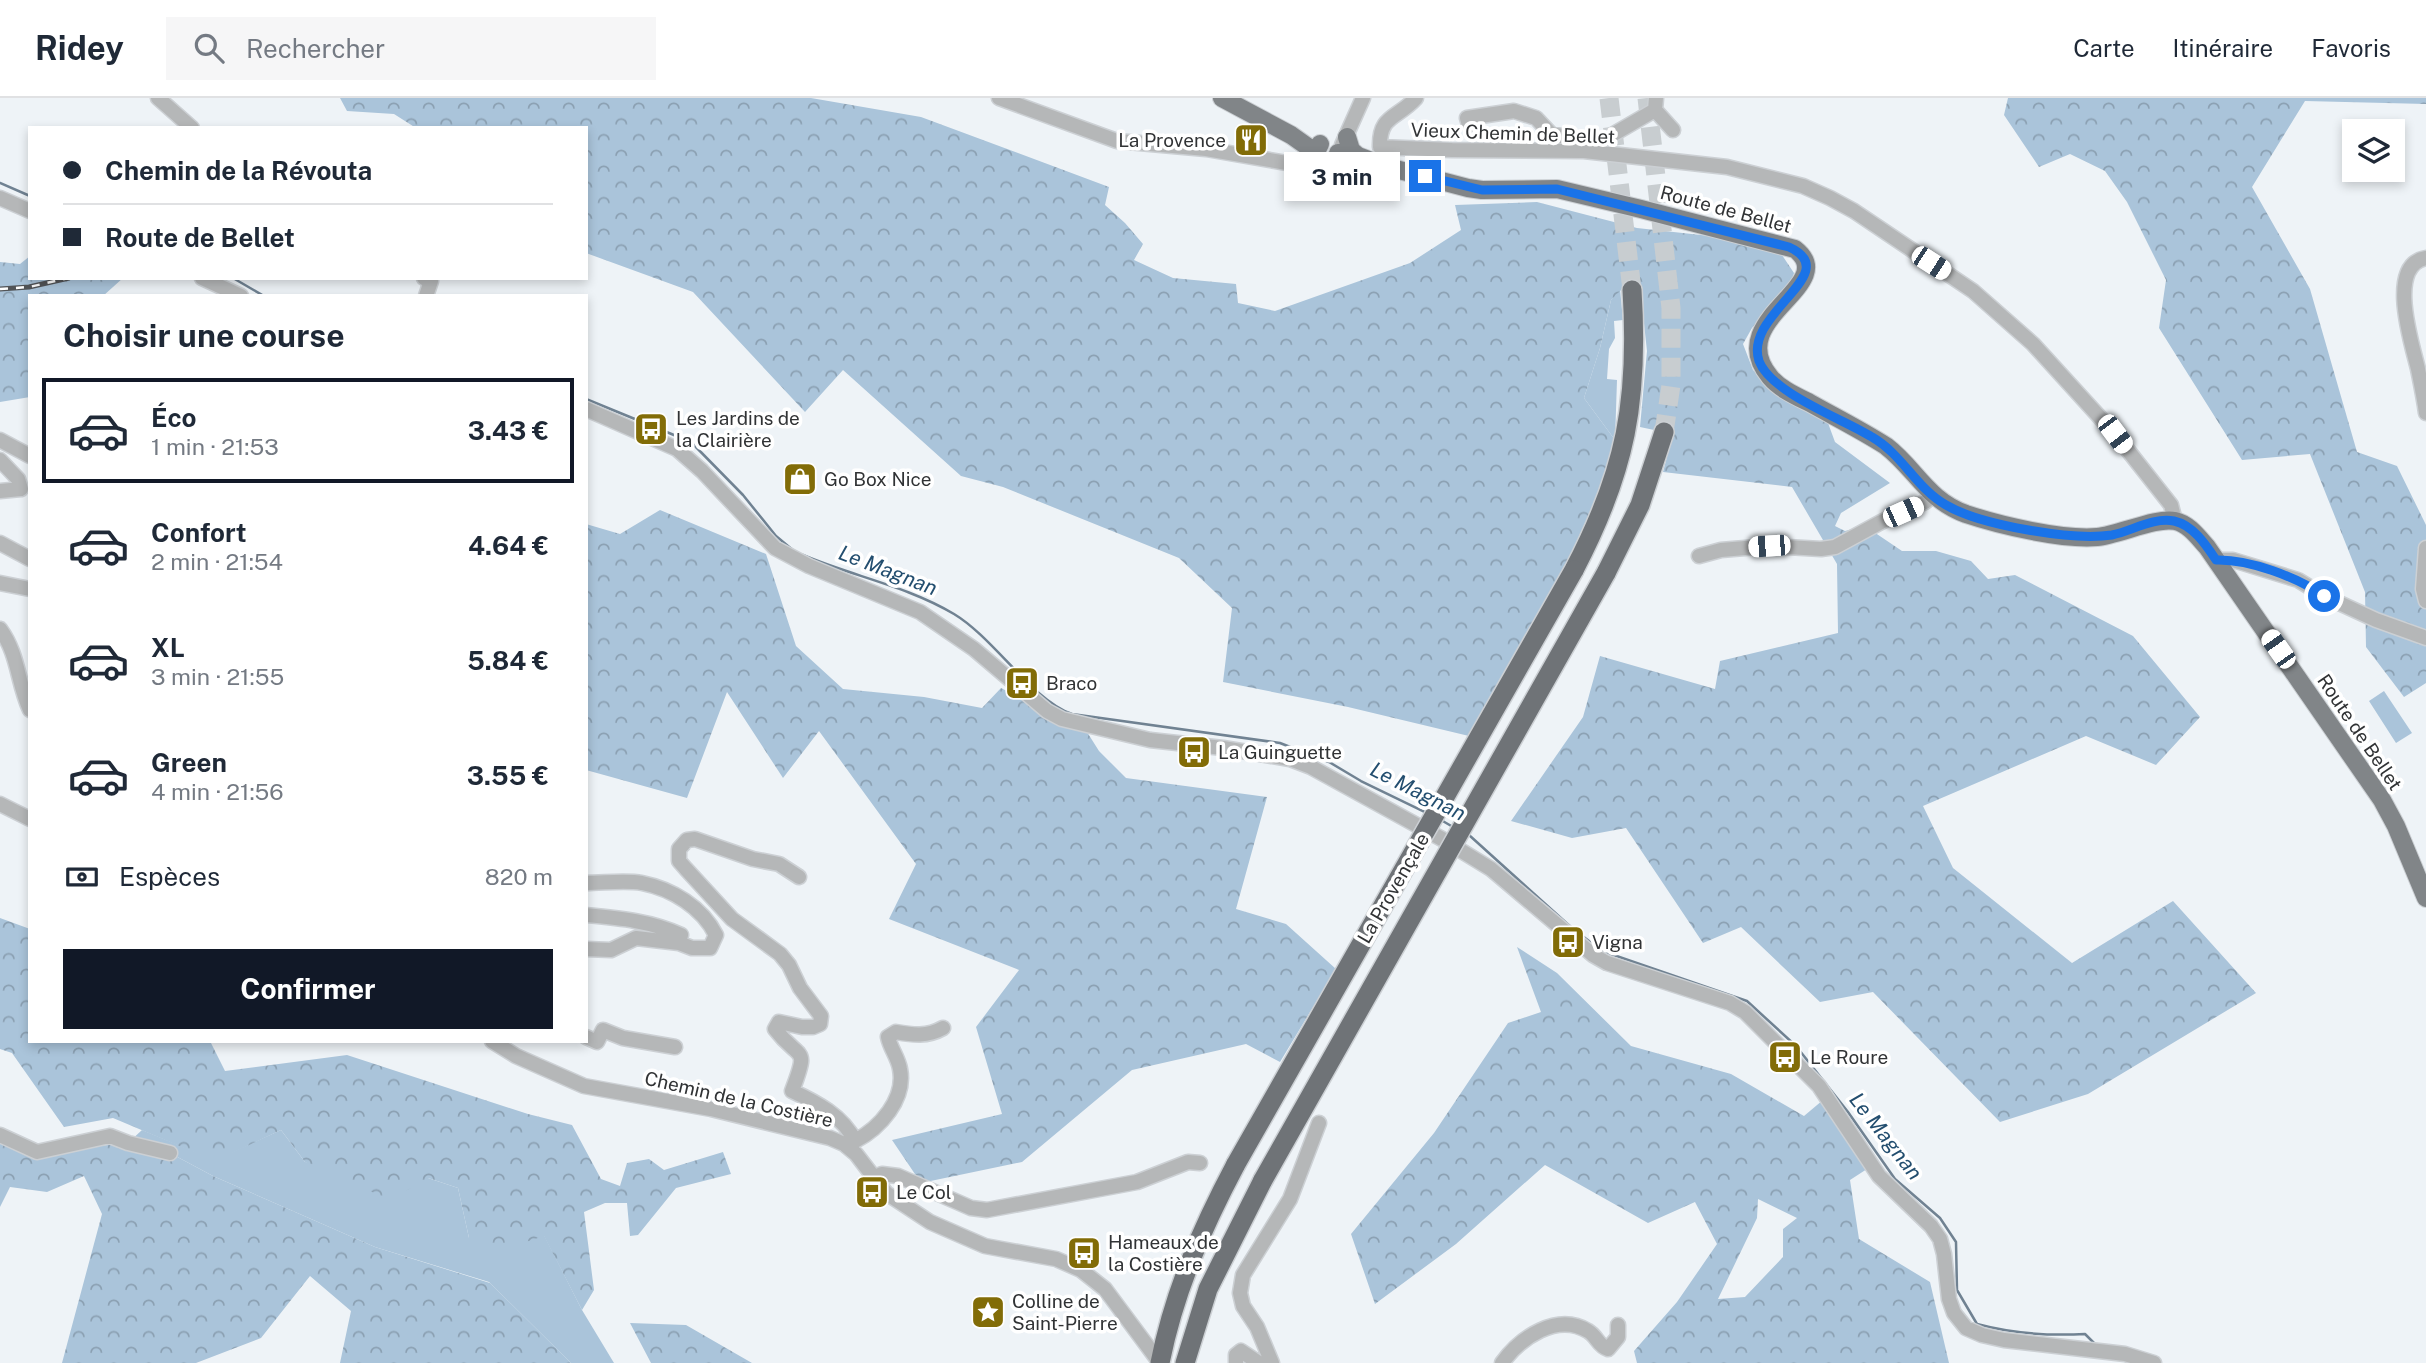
<!DOCTYPE html>
<html lang="fr">
<meta charset="utf-8">
<style>
body{margin:0;font-family:"Public Sans",sans-serif;background:#f6f6f7;color:#1f2937;height:100vh;display:flex;flex-direction:column;font-size:26px;white-space:nowrap}
*{box-sizing:border-box;margin:0}
p{font-size:23px;color:#747a83}
.icon{flex:none;width:38px;height:38px;fill:none;stroke:currentColor;stroke-width:2;stroke-linecap:round;stroke-linejoin:round}
.map{position:relative;flex:1;overflow:hidden}
.drawer{position:absolute;left:28px;top:196px;width:560px;height:749px;display:flex;flex-direction:column;background:#fff;border-radius:0px;box-shadow:0 4px 10px #0003}
.drawer>*{flex:none}
.guide{position:absolute;left:28px;top:28px;width:560px;height:154px;border-radius:0px;box-shadow:0 4px 10px #0003;display:grid;align-content:center;height:154px;padding:0 35px;background:#fff}
.buttons{position:absolute;left:2342px;top:21px;display:grid;gap:14px}
.buttons a{display:grid;place-items:center;width:63px;height:63px;border-radius:0px;background:#fff;box-shadow:0 4px 10px #0003;font-size:35px}
.end{position:absolute;width:32px;height:32px;margin:-16px;border:9px solid #1a73e8;background:#fff;box-shadow:0 0 0 4px #fff}
.from{border-radius:50%}
.bubble{position:absolute;height:49px;border-radius:0px;background:#fff;box-shadow:0 4px 10px #0003;font-size:23px;font-weight:700;line-height:49px;text-align:center}
.car{position:absolute;width:21px;height:42px;margin:-21px -10px;border-radius:9px;box-shadow:0 0 5px 2px #0007;background:linear-gradient(#fff 24%,#345 0 40%,#fff 0 76%,#345 0 86%,#fff 0)}
.guide b{display:flex;align-items:center;gap:24px;height:66px;font-size:26px}
.guide b+b{border-top:2px solid #e0e1e3}
.guide i{width:18px;height:18px;background:#1f2937}
ul{padding:0;list-style:none}
li{display:flex;align-items:center;gap:21px;height:105px;margin:0 14px 10px;padding:0 21px;border:4px solid transparent;border-radius:0px}
li div{flex:1}
li b{display:block;font-size:26px}
li em{font-style:normal;font-weight:700}
li.selected{border-color:#111827}
li>.icon{width:63px;height:63px;stroke-width:1.5}
h2{padding:0 35px;font-size:32px;line-height:84px}
.pay{display:flex;align-items:center;gap:18px;height:77px;padding:0 35px;font-size:26px}
.pay p{margin-inline-start:auto}
.button{display:flex;gap:14px;margin-top:auto;padding:14px 35px}
.button a{flex:1;height:80px;border-radius:0px;background:#111827;color:#fff;font-size:28px;font-weight:700;line-height:80px;text-align:center}
header{display:flex;align-items:center;gap:42px;box-sizing:border-box;height:98px;padding:0 35px;background:#fff;border-bottom:2px solid #e0e1e3}
header strong{font-size:33px}
nav{display:flex;gap:38px;margin-inline-start:auto;font-size:24px}
.search{width:490px;height:63px;background:#f6f6f7;display:flex;align-items:center;gap:18px;box-sizing:border-box;padding:0 24px;border-radius:0px;color:#747a83;font-size:26px}
.map>svg:first-child{display:block}
</style>
<header>
<strong>Ridey</strong>
<div class="search"><svg class="icon" aria-label="search" viewBox="0 0 24 24"><circle cx="10" cy="10" r="6"/><path d="M15 15l6 6"/></svg>Rechercher</div>
<nav><a>Carte</a><a>Itinéraire</a><a>Favoris</a></nav>
</header>
<div class="map">
<svg width="2426" height="1265" viewBox="0 0 2426 1265">
<defs>
<pattern id="forest-crowns" width="20" height="18" patternUnits="userSpaceOnUse" patternTransform="scale(1.75)"><rect width="20" height="18" fill="#aac4da"/><path d="M2 6a3 3 0 1 1 6 0M12 15a3 3 0 1 1 6 0" fill="none" stroke="#8ba0b2"/></pattern>
</defs>
<rect width="100%" height="100%" fill="#eef3f7"/>
<path fill="#aac4da" d="M1620,191L1623,222L1614,223L1615,240L1609,251L1607,281L1617,282L1615,342L1584,300L1600,250L1611,202Z
M2384,593L2412,635L2396,645L2369,603Z
M142,1032L215,1062L281,1032L305,1064L428,1080L458,1090L469,1140L544,1137L582,1212L614,1265H571L489,1184L375,1149L213,1078L170,1055L128,1045Z"/>
<path fill="url(#forest-crowns)" fill-rule="evenodd" d="M340,0H811L921,19L1109,89L1105,107L1125,125L1143,146L1134,162L1173,180L1236,186L1238,205L1275,213L1410,165L1461,132L1455,107L1537,104L1637,130L1710,138L1782,157L1794,175L1792,183L1752,230L1743,246L1753,272L1778,293L1828,325L1835,344L1890,385L1841,415L1835,428L1845,433L1865,428L1902,453H1936L1971,463L1988,481L2015,477L2133,538L2200,619L2156,667L2086,638L1923,708L1953,770L2072,865L2173,803L2256,895L2088,996L2000,1024L1873,894L1820,904L1741,829L1703,845L1626,730L1572,740L1511,723L1583,619L1600,558L1715,591L1720,563L1838,535L1837,466L1792,389L1663,374L1673,336L1640,329L1647,253L1640,189L1625,188L1611,202L1600,250L1584,300L1615,342L1602,388L1566,467L1469,638L1348,609L1223,584L1232,510L1179,460L1003,389L961,378L843,272L805,314L693,194L586,155V30H416L394,16L347,13Z
M2008,0H2426V6L2305,3L2252,89L2310,191L2357,354L2397,368L2426,427V585L2404,599L2366,549L2365,494L2310,356L2242,362L2159,230L2166,182L2127,104L2105,73L2070,56L2039,69L2004,17Z
M30,158V180H123L103,198H30V299L0,304V164L20,166Z
M660,412L766,456L796,548L843,591L924,599L982,610L1001,590L1087,634L1099,653L1126,680L1267,699L1236,811L1286,826L1336,871L1280,964L1246,946L1132,972L1022,1064L921,1085L892,1042L1002,1016L976,929L1019,872L889,821L916,766L819,633L783,680L727,594L687,700L586,672V426L620,436Z
M0,820L30,831V943H210L225,973L347,957L528,1016L572,1027L601,1081L620,1088L627,1065L649,1061L664,1072L723,1054L731,1076L676,1090L638,1137L630,1138L627,1105H605L584,1114L594,1192L582,1212L544,1138L492,1155L469,1140L458,1090L428,1080L390,1102L305,1064L281,1032L215,1063L113,1020L64,1029L12,955L0,951Z
M1517,849L1557,875L1631,948L1731,976L1804,1018L1823,1002L1867,1071L1850,1082L1859,1141L1930,1184L1949,1265H1637L1634,1253L1677,1204L1717,1146L1695,1104L1648,1125L1545,1067L1456,1146L1375,1206L1351,1136L1434,1035L1508,925L1541,914ZM1758,1101L1797,1120L1783,1131V1159L1745,1199L1718,1201L1757,1120Z
M0,1037L37,1054L128,1045L170,1055L213,1078L375,1149L490,1185L571,1265H340L351,1213L310,1178L261,1240L196,1265H62L102,1116L84,1078L47,1094L10,1089L0,1109Z
M630,1225L686,1227L752,1265H651Z"/>
<g fill="none" stroke-linecap="round" stroke-linejoin="round">
<path stroke="#708292" stroke-width="2.5" d="M0,85L30,98
M233,180L264,198
M586,301L691,344L743,397L776,438L794,453
M803,457C852,478 907,488 954,516C994,540 1032,602 1072,616L1280,645L1329,664L1361,683L1425,714
M1441,722L1453,729
M1469,737L1572,830L1602,853L1747,903L1796,948L1848,1014L1895,1081L1940,1120L1956,1144L1957,1192L1977,1226C2014,1236 2047,1238 2085,1236L2097,1248"/>
<path stroke="#c8cdd0" stroke-width="19" stroke-dasharray="19 10" stroke-linecap="butt" d="M1609,0L1632,192
M1647,0L1671,210V287L1664,334"/>
<g stroke="#ccd0d4" stroke-width="17">
<path id="minor" d="M158,0L192,30
M999,0L1117,43L1206,51L1304,68L1320,65
M1656,0L1655,12L1673,32
M1469,27L1467,20L1514,13L1536,20L1551,36L1594,44H1600L1655,12
M1342,47L1363,0
M1380,49L1452,52L1584,53L1727,69L1803,88L1830,100L1854,113L1973,193L2033,246L2115,336L2171,407L2175,423
M1380,49C1379,17 1397,21 1416,0
M0,100L30,113
M2426,160C2386,167 2412,246 2418,271C2421,286 2424,300 2426,315
M202,180L241,198
M424,180L431,183L426,198
M586,311L677,351L702,373L775,450L809,468L920,514L974,551L1047,613L1062,621L1150,642L1223,650L1290,661L1311,669L1442,741L1491,771L1593,857L1607,865L1730,905L1745,914L1819,988L1879,1078L1931,1128L1940,1141L1944,1156L1949,1201L1954,1215L1966,1230L1982,1237L2004,1242L2125,1256L2154,1265
M0,342L30,358
M0,362L18,381L21,391L0,393
M0,445L30,461
M2426,450L2423,491L2426,503
M1699,458L1721,452L1769,448L1821,451L1835,449L1881,424L1925,404L1933,398
M2216,462H2233L2298,482L2324,498L2376,522L2426,540
M0,485L30,491
M0,531C19,557 17,584 30,612
M0,706L30,721
M799,779L779,766L753,761L695,741L687,742L679,751V763L686,771L732,821L780,856L789,867L800,890L821,918L820,926L813,929H802L779,924L775,931C800,964 810,946 792,993C816,1004 843,1018 855,1043L850,1050
M586,785C604,785 625,782 642,785C672,791 702,809 716,837L710,850H692L679,845
M586,817C618,820 652,823 681,837L679,845L636,840L611,852L586,851
M586,939L597,944L603,932L623,940L675,949
M492,943L516,958L584,988L711,1011L830,1040L844,1046L856,1056L886,1095L930,1124L985,1148L1056,1161L1081,1172L1105,1191L1160,1265
M0,1037L37,1054L110,1038L128,1045L170,1055
M855,1043C880,1030 906,1001 900,971C898,959 890,950 888,939L896,934C913,937 927,939 943,930
M873,1080L882,1076L898,1078L971,1110L987,1112L1137,1084L1188,1064L1200,1065
M1236,1265V1257L1241,1253L1259,1265
M1272,1265L1257,1229L1243,1208L1240,1195L1243,1177L1290,1101L1319,1025
M1502,1265C1520,1240 1557,1214 1588,1233C1597,1238 1598,1248 1608,1251L1618,1239V1227"/>
</g>
<g stroke="#ccd0d4" stroke-width="20">
<path id="major" d="M1222,0L1291,37L1315,54
M1347,39L1351,52L1358,58
M1320,46L1315,56L1320,65L1353,66
M1338,55L1358,58L1384,68L1468,90L1482,92L1557,91L1641,111L1795,151C1842,188 1721,220 1770,279C1780,291 1796,298 1810,305C1835,319 1861,332 1886,348C1916,371 1927,402 1966,416C1999,427 2062,442 2097,439C2119,437 2156,419 2175,423C2189,426 2198,439 2207,449L2382,702L2396,728L2426,800"/>
</g>
<g stroke="#ccd0d4" stroke-width="22">
<path id="highway" d="M1574,472C1626,373 1639,302 1632,192
M1606,475L1640,407L1664,334
M1160,1265C1174,1194 1202,1130 1236,1066
M1185,1265L1208,1191L1263,1082"/>
</g>
<use href="#minor" stroke="#b5b7b8" stroke-width="14"/>
<use href="#major" stroke="#818588" stroke-width="18"/>
<use href="#highway" stroke="#6f7377" stroke-width="19"/>
<g stroke="#525457" stroke-width="5">
<path id="rail" d="M0,191L29,189L69,180"/>
</g>
<use href="#rail" stroke="#fff" stroke-width="2.5" stroke-dasharray="8" stroke-linecap="butt"/>
<g stroke="#ccd0d4" stroke-width="22" stroke-linecap="butt">
<path id="highway-bridge" d="M1236,1066L1574,472
M1263,1082L1606,475"/>
</g>
<use href="#highway-bridge" stroke="#6f7377" stroke-width="19"/>
</g>
<g fill="none" stroke-linecap="round" stroke-linejoin="round">
<path stroke="#1a73e8" stroke-width="9" d="M1425,78L1482,92L1557,91L1789,149C1846,175 1743,215 1759,263C1771,295 1843,321 1872,339C1903,357 1916,390 1946,407C1980,427 2072,443 2112,437C2132,433 2153,419 2174,423C2193,427 2206,447 2216,462C2249,461 2297,479 2324,498"/>
</g>
<defs>
<g id="restaurant-square" transform="scale(1.75)"><rect x="-9" y="-9" width="18" height="18" rx="4" fill="#826c07" stroke="#fff"/><path d="M-5-6h1v4h1v-4h1v4h1v-4h1v5L-1.5 .5V6h-2V.5L-5-1ZM5-6V6H3V1.5H1.5Q1.5-4 5-6Z" fill="#fff"/></g>
<g id="bus-square" transform="scale(1.75)"><rect x="-9" y="-9" width="18" height="18" rx="4" fill="#826c07" stroke="#fff"/><path d="M-5-6H5V4H4V6H2V4H-2V6H-4V4H-5ZM-3.5-4V0h7V-4ZM-3.5 1.2v1.5H-2V1.2ZM2 1.2v1.5H3.5V1.2Z" fill="#fff"/></g>
<g id="shop-square" transform="scale(1.75)"><rect x="-9" y="-9" width="18" height="18" rx="4" fill="#826c07" stroke="#fff"/><path d="M-5-2.5h2.3a2.7 3.5 0 0 1 5.4 0H5L5.5 6h-11ZM-1.5-2.5h3a1.5 2.3 0 0 0-3 0Z" fill="#fff"/></g>
<g id="sight-square" transform="scale(1.75)"><rect x="-9" y="-9" width="18" height="18" rx="4" fill="#826c07" stroke="#fff"/><path d="M0-6L1.8-2.2L6-1.7L2.9 1.2L3.7 5.4L0 3.3L-3.7 5.4L-2.9 1.2L-6-1.7L-1.8-2.2Z" fill="#fff"/></g>
</defs>
<g fill-rule="evenodd">
<use href="#restaurant-square" x="1251" y="42"/>
<use href="#bus-square" x="651" y="331"/>
<use href="#shop-square" x="800" y="381"/>
<use href="#bus-square" x="1022" y="585"/>
<use href="#bus-square" x="1194" y="654"/>
<use href="#bus-square" x="1568" y="844"/>
<use href="#bus-square" x="1785" y="959"/>
<use href="#bus-square" x="872" y="1094"/>
<use href="#bus-square" x="1084" y="1155"/>
<use href="#sight-square" x="988" y="1214"/>
</g>
<g text-anchor="middle" dominant-baseline="central" stroke-width="7" stroke-linejoin="round" paint-order="stroke">
<g font-size="19" fill="#313335" stroke="#fff">
<text transform="translate(1513 35) rotate(2)">Vieux Chemin de Bellet</text>
<text transform="translate(1726 111) rotate(15)">Route de Bellet</text>
<text transform="translate(2360 634) rotate(56)">Route de Bellet</text>
<text transform="translate(1393 790) rotate(-60)">La Provençale</text>
<text transform="translate(739 1001) rotate(13)">Chemin de la Costière</text>
</g>
<g font-size="19" fill="#313335" stroke="#fff" text-anchor="start">
<text x="1226" y="42" text-anchor="end">La Provence</text>
<text x="676" y="320">Les Jardins de<tspan x="676" dy="22">la Clairière</tspan></text>
<text x="824" y="381">Go Box Nice</text>
<text x="1046" y="585">Braco</text>
<text x="1218" y="654">La Guinguette</text>
<text x="1592" y="844">Vigna</text>
<text x="1810" y="959">Le Roure</text>
<text x="896" y="1094">Le Col</text>
<text x="1108" y="1144">Hameaux de<tspan x="1108" dy="22">la Costière</tspan></text>
<text x="1012" y="1203">Colline de<tspan x="1012" dy="22">Saint-Pierre</tspan></text>
</g>
<g font-size="21" font-style="italic" fill="#234e6f" stroke="#fff">
<text transform="translate(888 472) rotate(21)">Le Magnan</text>
<text transform="translate(1418 693) rotate(27)">Le Magnan</text>
<text transform="translate(1886 1038) rotate(52)">Le Magnan</text>
</g>
</g>
</svg>
<div class="buttons">
<a><svg class="icon" aria-label="layers" viewBox="0 0 24 24"><path d="M12 4l9 5-9 5-9-5zM3 14l9 5 9-5"/></svg></a>
</div>
<i class="end from" style="left:2324px;top:498px"></i>
<i class="end" style="left:1425px;top:78px"></i>
<div class="bubble" style="left:1284px;top:54px;width:116px">3 min</div>
<i class="car" style="left:1931px;top:165px;rotate:123deg"></i>
<i class="car" style="left:2115px;top:336px;rotate:143deg"></i>
<i class="car" style="left:1903px;top:414px;rotate:66deg"></i>
<i class="car" style="left:1769px;top:448px;rotate:266deg"></i>
<i class="car" style="left:2278px;top:551px;rotate:325deg"></i>
<div class="guide">
<b><i class="from"></i>Chemin de la Révouta</b>
<b><i></i>Route de Bellet</b>
</div>
<section class="drawer">
<h2>Choisir une course</h2>
<ul>
<li class="selected"><svg class="icon" aria-label="car" viewBox="0 0 24 24"><path d="M5 17H2v-5l4-1 3-4h7l3 4 3 1v5h-3M9 17h6M6 11h13"/><circle cx="7" cy="17" r="2"/><circle cx="17" cy="17" r="2"/></svg><div><b>Éco</b><p>1 min · 21:53</p></div><em>3.43 €</em></li>
<li><svg class="icon" aria-label="car" viewBox="0 0 24 24"><path d="M5 17H2v-5l4-1 3-4h7l3 4 3 1v5h-3M9 17h6M6 11h13"/><circle cx="7" cy="17" r="2"/><circle cx="17" cy="17" r="2"/></svg><div><b>Confort</b><p>2 min · 21:54</p></div><em>4.64 €</em></li>
<li><svg class="icon" aria-label="car" viewBox="0 0 24 24"><path d="M5 17H2v-5l4-1 3-4h7l3 4 3 1v5h-3M9 17h6M6 11h13"/><circle cx="7" cy="17" r="2"/><circle cx="17" cy="17" r="2"/></svg><div><b>XL</b><p>3 min · 21:55</p></div><em>5.84 €</em></li>
<li><svg class="icon" aria-label="car" viewBox="0 0 24 24"><path d="M5 17H2v-5l4-1 3-4h7l3 4 3 1v5h-3M9 17h6M6 11h13"/><circle cx="7" cy="17" r="2"/><circle cx="17" cy="17" r="2"/></svg><div><b>Green</b><p>4 min · 21:56</p></div><em>3.55 €</em></li>
</ul>
<div class="pay"><svg class="icon" aria-label="cash" viewBox="0 0 24 24"><path d="M3 7h18v10H3z"/><circle cx="12" cy="12" r="2"/></svg>Espèces<p>820 m</p></div>
<div class="button"><a>Confirmer</a></div>
</section>
</div>
